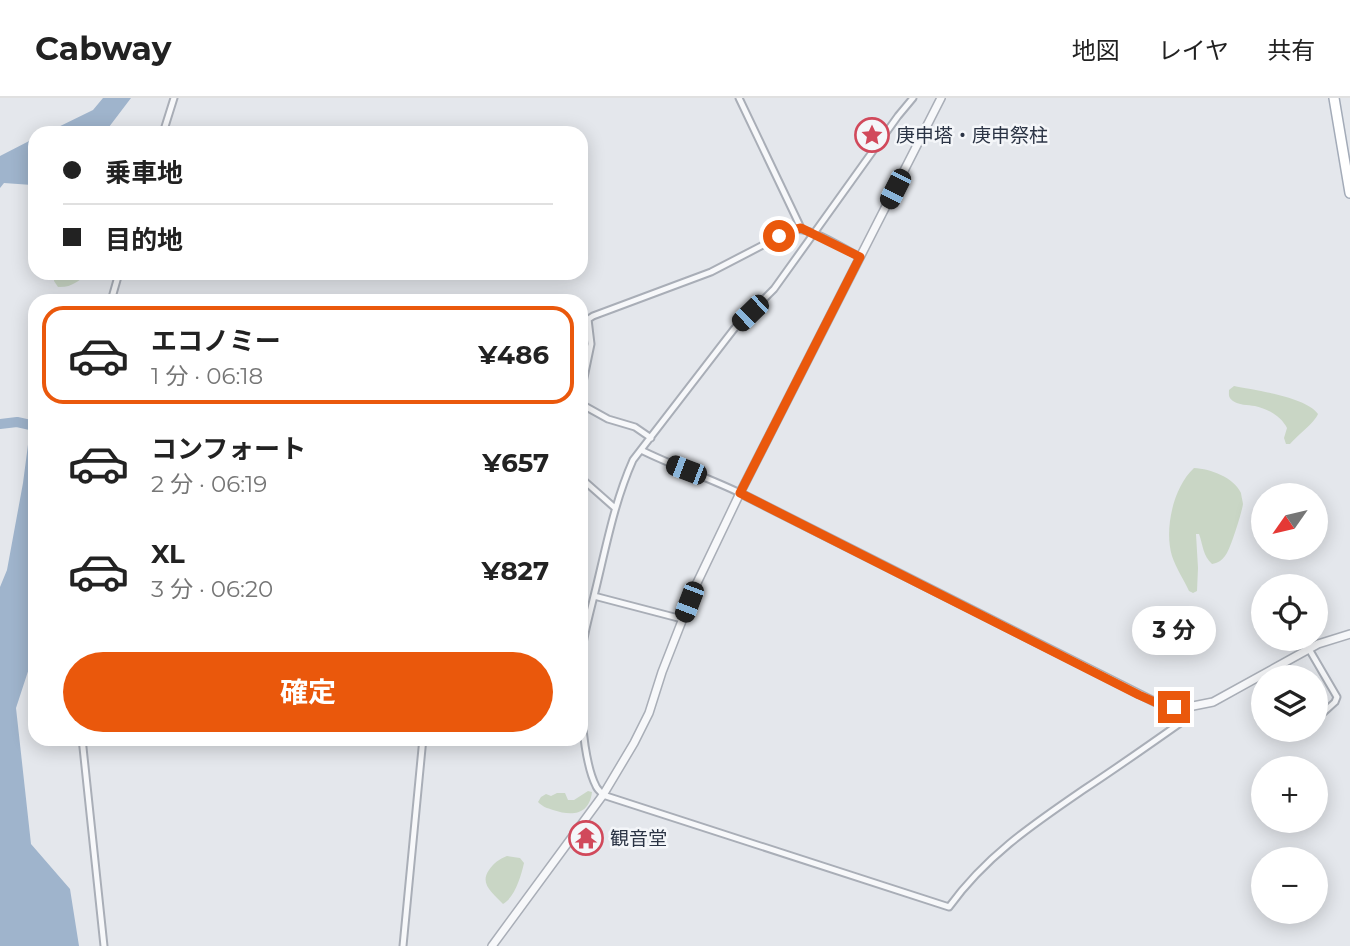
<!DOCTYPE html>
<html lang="ja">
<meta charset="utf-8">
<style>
body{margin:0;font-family:Montserrat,"Noto Sans JP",sans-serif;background:#f6f6f6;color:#222;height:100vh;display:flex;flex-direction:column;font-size:26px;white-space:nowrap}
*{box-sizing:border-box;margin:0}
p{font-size:23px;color:#767676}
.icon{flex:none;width:38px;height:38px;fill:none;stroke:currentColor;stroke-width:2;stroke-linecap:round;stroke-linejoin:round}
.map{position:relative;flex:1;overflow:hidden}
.details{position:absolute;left:28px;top:196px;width:560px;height:452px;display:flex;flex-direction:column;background:#fff;border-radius:21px;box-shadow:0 4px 18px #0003}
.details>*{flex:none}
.guide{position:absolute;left:28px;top:28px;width:560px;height:154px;border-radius:21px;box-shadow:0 4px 18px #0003;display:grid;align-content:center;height:154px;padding:0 35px;background:#fff}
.needle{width:46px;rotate:236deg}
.fabs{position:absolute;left:1251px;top:385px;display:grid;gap:14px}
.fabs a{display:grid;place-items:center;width:77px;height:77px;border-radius:50%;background:#fff;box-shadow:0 4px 18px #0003;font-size:35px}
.end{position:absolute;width:32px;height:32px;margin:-16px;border:9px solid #ea580c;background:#fff;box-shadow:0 0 0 4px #fff}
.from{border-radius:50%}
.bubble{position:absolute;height:49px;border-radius:24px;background:#fff;box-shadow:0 4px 18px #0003;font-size:23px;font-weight:700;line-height:49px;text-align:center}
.car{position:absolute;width:21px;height:42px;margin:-21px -10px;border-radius:9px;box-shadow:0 0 5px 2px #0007;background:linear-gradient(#222 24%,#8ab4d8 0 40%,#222 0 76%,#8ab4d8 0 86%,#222 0)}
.guide b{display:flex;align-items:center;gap:24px;height:66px;font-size:26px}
.guide b+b{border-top:2px solid #e0e0e0}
.guide i{width:18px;height:18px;background:#222}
ul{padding:12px 0 0;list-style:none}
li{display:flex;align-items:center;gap:21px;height:98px;margin:0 14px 10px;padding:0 21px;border:4px solid transparent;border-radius:21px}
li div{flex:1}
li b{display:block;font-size:26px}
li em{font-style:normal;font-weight:700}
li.selected{border-color:#ea580c}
li>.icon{width:63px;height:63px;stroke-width:1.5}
.action{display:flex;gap:14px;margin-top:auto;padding:14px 35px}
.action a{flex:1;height:80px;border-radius:42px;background:#ea580c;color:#fff;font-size:28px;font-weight:700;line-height:80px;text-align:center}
header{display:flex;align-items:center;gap:42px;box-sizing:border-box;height:98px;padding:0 35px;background:#fff;border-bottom:2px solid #e0e0e0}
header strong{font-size:33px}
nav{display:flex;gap:38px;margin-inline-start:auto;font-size:24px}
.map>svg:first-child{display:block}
</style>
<header>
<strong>Cabway</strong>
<nav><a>地図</a><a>レイヤ</a><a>共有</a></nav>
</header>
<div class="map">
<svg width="1350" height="848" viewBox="0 0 1350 848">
<rect width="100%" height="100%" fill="#e4e7ec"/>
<path fill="#c9d6c5" d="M54,175H88C79,183 71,190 58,189L54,183Z
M1234,288C1254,292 1307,299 1318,316C1315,324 1297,338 1290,346H1286L1284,340L1287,330C1281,318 1268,311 1255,308C1248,307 1238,307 1233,303C1228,299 1229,297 1229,292Z
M1194,370C1211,371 1233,379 1241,395C1241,396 1243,405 1243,406C1242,414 1230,453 1225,458C1221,463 1218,465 1212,466C1203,458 1203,447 1199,436H1196L1198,470L1197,493L1193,495L1189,493C1184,482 1176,470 1172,458C1164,432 1173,389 1194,370Z
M588,693L592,694C589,718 571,718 553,712C547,710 543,709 538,704L541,699L546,696L551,698L557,695H565L568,702H574Z
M507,758L520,760L524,765C521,778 515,799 503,806C493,795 479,786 489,772C494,765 499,761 507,758Z"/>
<path fill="#9fb4cc" d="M103,0H131L109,29L98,35H46L93,12Z
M35,40V91L32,87L4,85L0,90V58Z
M35,293V552L16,610L31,746L70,791L79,848H0V489L7,472L23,385Z"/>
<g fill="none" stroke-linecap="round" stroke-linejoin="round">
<path stroke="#9fb4cc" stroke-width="10" d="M0,326L17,324L35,328"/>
<g stroke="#a9aeb7" stroke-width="9">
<path id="minor" d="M739,0L801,130
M163,35L174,0
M111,203L119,175
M581,234L584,224L593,218L711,174L792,132C811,128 842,150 860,159
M581,294L591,246L588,221
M581,306L608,321L635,329L651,340
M641,352C673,368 707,379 740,395
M581,380L615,410
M594,498L682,521
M1309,551L1337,599L1335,604L1324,614
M581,560C583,539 588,523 593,502C605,455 613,407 633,362L734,231L774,191L898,18L913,0
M581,607C582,628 586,669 596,688C597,691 601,694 603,697L949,809C986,758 1032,727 1083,692C1118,669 1152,645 1186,621L1188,609
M82,640L104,848
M403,848L423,640"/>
</g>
<g stroke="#a9aeb7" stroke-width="10">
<path id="tertiary" d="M740,395L1157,605L1174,609H1188L1213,604L1318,546L1350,536
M492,848L603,697L634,645L649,615L662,574L696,487L740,395L941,0"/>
</g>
<g stroke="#a3abb8" stroke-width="12">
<path id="primary" d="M1334,0L1350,95"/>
</g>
<use href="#minor" stroke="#f7f8fa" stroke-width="5"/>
<use href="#tertiary" stroke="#f7f8fa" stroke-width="7"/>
<use href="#primary" stroke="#fff" stroke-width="9"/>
</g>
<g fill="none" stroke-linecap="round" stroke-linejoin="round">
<path stroke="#ea580c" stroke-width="9" d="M779,138L792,132L801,130L860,159L740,395L1139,597L1157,605L1174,609"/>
</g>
<defs>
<g id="sight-ring" transform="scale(1.75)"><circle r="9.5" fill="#f4f6f9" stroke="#d1495b" stroke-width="1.5"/><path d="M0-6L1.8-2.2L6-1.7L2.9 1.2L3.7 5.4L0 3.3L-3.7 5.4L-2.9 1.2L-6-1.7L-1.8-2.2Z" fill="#d1495b"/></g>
<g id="temple-ring" transform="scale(1.75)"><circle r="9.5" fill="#f4f6f9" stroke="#d1495b" stroke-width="1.5"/><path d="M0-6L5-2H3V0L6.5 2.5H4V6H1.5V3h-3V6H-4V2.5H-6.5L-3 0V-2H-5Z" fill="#d1495b"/></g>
</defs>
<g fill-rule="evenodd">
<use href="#sight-ring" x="872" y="37"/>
<use href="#temple-ring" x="586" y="740"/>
</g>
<g text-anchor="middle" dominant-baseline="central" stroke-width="5" stroke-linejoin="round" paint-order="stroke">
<g font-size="19" fill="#2b3445" stroke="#f4f6f9" text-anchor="start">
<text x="896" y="37">庚申塔・庚申祭柱</text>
<text x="610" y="740">観音堂</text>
</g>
</g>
</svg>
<div class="fabs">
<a><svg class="needle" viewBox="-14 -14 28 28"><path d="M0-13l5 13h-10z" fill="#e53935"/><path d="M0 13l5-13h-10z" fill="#767676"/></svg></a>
<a><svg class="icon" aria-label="locate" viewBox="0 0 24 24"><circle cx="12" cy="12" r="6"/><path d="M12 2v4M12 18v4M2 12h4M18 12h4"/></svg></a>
<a><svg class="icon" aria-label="layers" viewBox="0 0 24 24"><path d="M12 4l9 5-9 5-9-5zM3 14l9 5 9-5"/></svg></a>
<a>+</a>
<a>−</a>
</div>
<i class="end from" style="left:779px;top:138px"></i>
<i class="end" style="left:1174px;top:609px"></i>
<div class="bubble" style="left:1132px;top:508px;width:84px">3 分</div>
<i class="car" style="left:895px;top:91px;rotate:207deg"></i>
<i class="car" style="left:750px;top:215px;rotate:226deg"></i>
<i class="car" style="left:686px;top:372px;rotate:291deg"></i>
<i class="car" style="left:689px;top:504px;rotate:201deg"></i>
<div class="guide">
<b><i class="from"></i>乗車地</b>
<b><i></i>目的地</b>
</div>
<section class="details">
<ul>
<li class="selected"><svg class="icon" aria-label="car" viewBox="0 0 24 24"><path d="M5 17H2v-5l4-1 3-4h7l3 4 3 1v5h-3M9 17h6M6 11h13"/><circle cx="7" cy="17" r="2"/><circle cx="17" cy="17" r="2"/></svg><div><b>エコノミー</b><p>1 分 · 06:18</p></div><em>¥486</em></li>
<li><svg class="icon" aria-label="car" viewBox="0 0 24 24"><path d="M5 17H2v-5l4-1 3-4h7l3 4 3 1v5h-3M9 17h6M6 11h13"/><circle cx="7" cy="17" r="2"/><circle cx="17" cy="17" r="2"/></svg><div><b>コンフォート</b><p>2 分 · 06:19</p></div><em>¥657</em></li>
<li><svg class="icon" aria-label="car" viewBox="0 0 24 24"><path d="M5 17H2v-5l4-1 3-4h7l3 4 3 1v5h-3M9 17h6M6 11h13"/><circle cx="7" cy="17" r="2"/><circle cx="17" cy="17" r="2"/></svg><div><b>XL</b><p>3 分 · 06:20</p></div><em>¥827</em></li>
</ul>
<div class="action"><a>確定</a></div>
</section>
</div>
